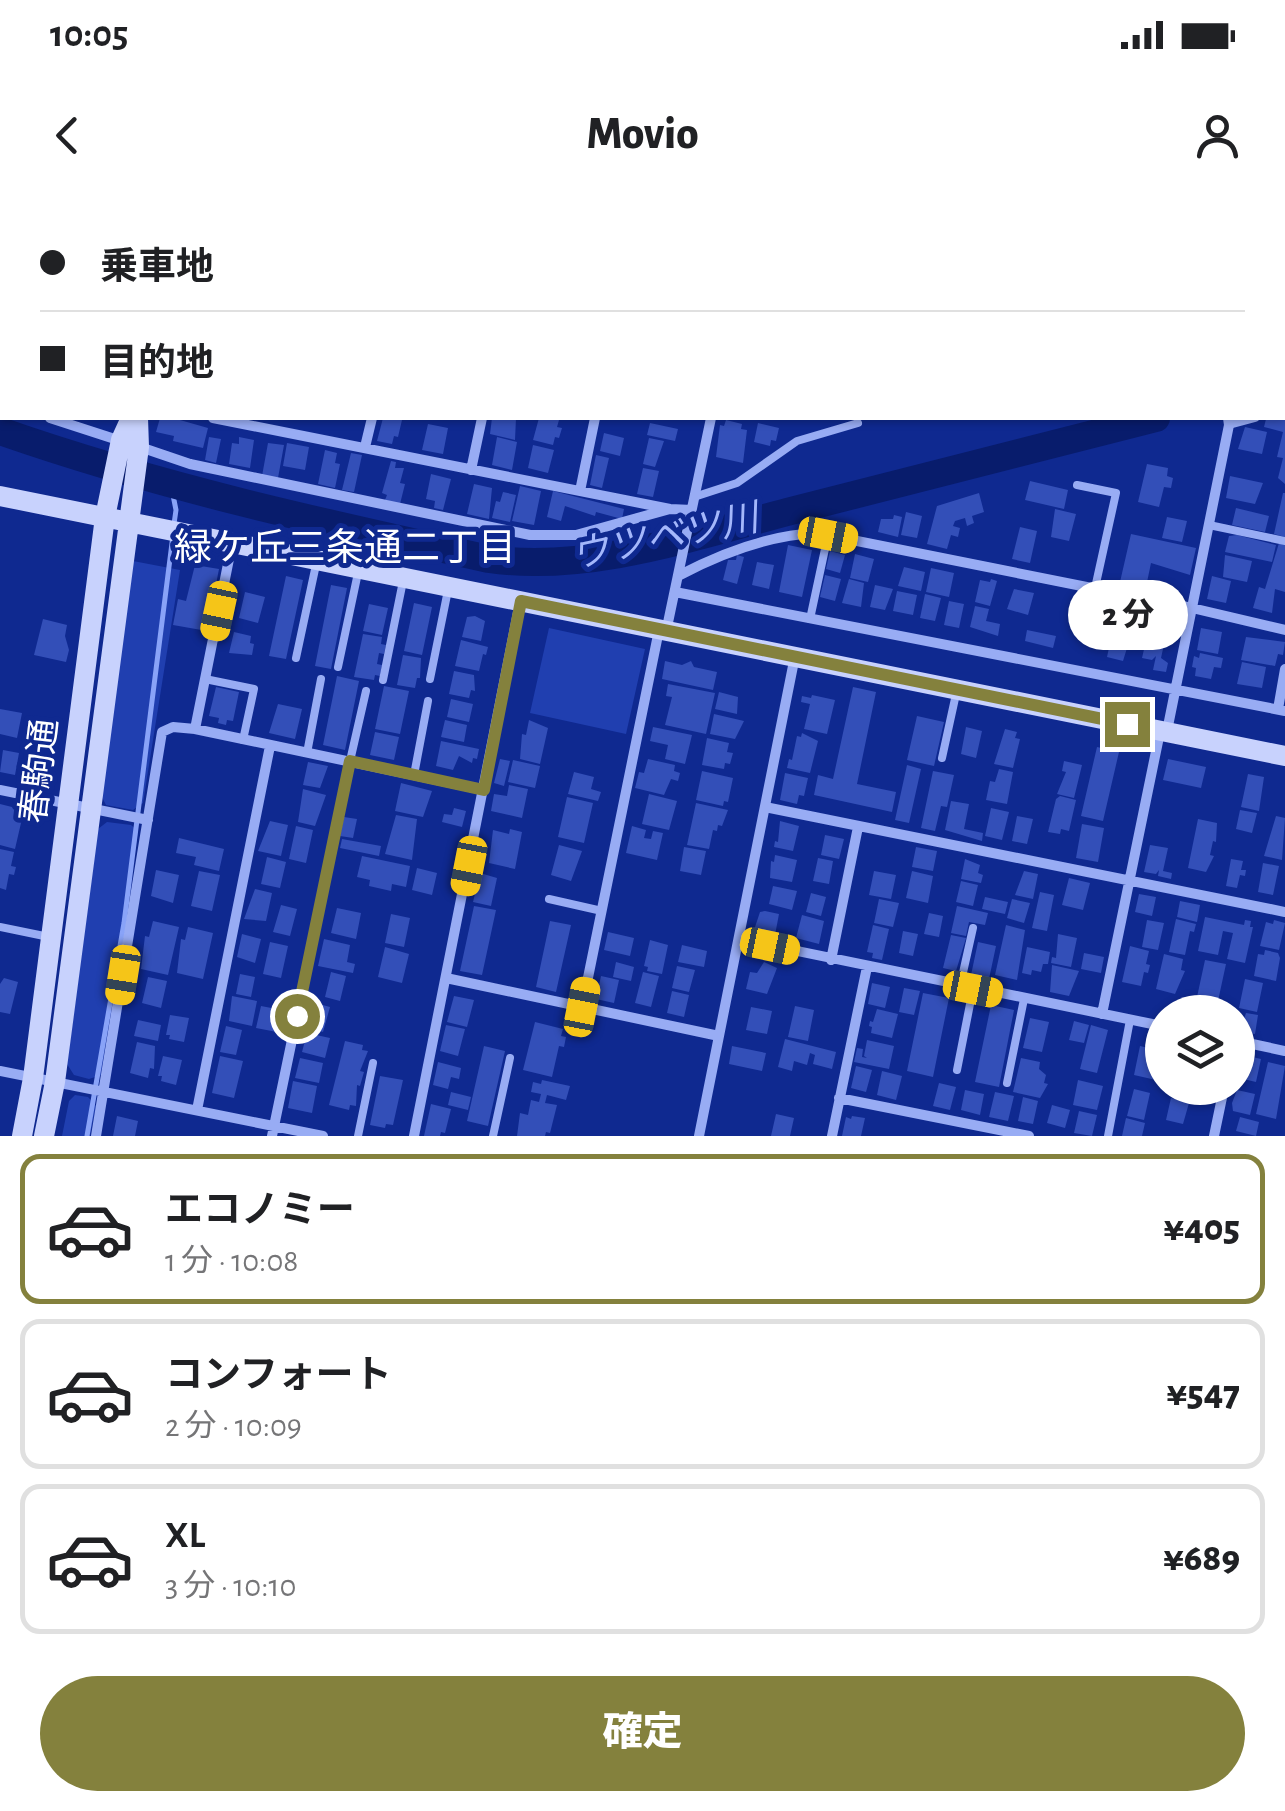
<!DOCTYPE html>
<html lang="ja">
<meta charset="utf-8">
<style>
body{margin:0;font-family:"Alegreya Sans","Noto Sans JP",sans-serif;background:#f6f6f6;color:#202124;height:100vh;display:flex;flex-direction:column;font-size:38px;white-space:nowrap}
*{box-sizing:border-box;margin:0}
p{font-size:32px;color:#757577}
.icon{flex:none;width:55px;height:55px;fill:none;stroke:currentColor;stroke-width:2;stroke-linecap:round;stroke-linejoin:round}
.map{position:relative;height:936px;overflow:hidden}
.drawer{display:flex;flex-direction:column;background:#fff;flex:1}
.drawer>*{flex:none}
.guide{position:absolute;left:0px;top:0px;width:1285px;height:220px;box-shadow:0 2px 8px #0004;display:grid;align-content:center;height:220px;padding:0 40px;background:#fff}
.tools{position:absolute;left:1145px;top:795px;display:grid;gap:20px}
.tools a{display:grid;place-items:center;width:110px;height:110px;border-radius:50%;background:#fff;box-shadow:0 2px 8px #0004;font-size:50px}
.end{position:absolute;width:45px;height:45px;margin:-22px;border:12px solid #84813d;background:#fff;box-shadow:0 0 0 5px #fff}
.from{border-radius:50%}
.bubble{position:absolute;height:70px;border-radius:35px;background:#fff;box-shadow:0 2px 8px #0004;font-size:32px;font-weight:800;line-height:70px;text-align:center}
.car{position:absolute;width:30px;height:60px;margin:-30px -15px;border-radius:12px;box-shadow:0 0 8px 2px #0007;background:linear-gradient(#f5c518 24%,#345 0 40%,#f5c518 0 76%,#345 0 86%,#f5c518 0)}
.guide b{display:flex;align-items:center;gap:35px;height:95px;font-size:38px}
.guide b+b{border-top:2px solid #e0e0e0}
.guide i{width:25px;height:25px;background:#202124}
ul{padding:18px 0 0;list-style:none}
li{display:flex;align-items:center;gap:30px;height:150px;margin:0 20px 15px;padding:0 20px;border:5px solid #e0e0e0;border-radius:20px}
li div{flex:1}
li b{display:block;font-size:38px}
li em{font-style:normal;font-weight:800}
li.on{border-color:#84813d}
li>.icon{width:90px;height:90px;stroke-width:1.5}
.action{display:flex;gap:20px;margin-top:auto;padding:20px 40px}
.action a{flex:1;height:115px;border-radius:60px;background:#84813d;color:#fff;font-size:40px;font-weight:800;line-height:115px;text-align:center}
.status{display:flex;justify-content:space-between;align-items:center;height:70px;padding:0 50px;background:#fff;direction:ltr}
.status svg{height:28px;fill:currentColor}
header{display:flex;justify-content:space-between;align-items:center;height:130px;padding:0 40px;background:#fff;font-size:45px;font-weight:800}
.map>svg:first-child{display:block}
</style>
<div class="status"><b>10:05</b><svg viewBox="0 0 49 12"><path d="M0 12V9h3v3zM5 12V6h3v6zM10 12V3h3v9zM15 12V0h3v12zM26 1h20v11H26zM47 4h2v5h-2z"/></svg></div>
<header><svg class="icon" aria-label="back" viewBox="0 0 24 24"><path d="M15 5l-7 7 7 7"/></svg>Movio<svg class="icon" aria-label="person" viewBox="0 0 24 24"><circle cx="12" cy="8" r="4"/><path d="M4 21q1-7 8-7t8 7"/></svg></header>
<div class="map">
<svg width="1285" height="936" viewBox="0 0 1285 936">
<rect width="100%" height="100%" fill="#0f2990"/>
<path fill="#203fb0" d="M133,361L180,370L143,603L133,610L106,605L100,593Z
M549,428L645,449L626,534L530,513Z
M107,622L131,625L138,631L101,875L89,879L74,875L67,864L98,629Z
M75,895L88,897L96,906L90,936H62L69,901Z"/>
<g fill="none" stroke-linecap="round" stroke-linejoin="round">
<path stroke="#89a3f8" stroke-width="5" d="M171,285L176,310L174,324
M87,936L124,723L173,335"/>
<path stroke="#081c6c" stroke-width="28" d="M1282,185L1285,184
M0,231C160,287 324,323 489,359C587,373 693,337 787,312C910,281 1033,249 1156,218"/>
</g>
<path fill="#334fb8" d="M160,218H173L208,228L203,248L173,241L174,236L156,232Z
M383,218L402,220L398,237L394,236L392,244L377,241Z
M492,218H516L515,240L490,234Z
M539,218L559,220L557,227L562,228L559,238L555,237L553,245L533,240Z
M1272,218H1285V284L1278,278L1283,258L1277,257L1283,232L1264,227L1266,219Z
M726,220L742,224L741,229L747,230L743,263L716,257L720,225L724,226Z
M650,223L678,229L675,241L647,235Z
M758,223L779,228L776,241L771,240L770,246L754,242Z
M428,224L448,228L443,254L422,250Z
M1245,227L1267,232L1262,254L1238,249Z
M604,233L624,238L620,256L600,251Z
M209,237L221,239L216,263L205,260Z
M239,237L254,240L250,268L229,264L232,243L239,244Z
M497,237L517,242L512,270L492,265Z
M649,238L664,241L655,267L643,264Z
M268,243L284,245L278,278L262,276Z
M287,243L309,247L305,270L283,266Z
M533,245L554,250L548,273L528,268Z
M325,250L337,253L335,263L340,264L335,288L318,284Z
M351,253L362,255L354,292L342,290Z
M596,255L609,258L602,288L590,285Z
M391,261L396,262L395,268H404L400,283L405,284L400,304L385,300L387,295L382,293Z
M1147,264L1168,268L1167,276L1173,278L1171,288L1164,287L1159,307L1138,302Z
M643,268L659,271L653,297L637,294Z
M431,274L451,279L443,310L434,308L435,301L426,299Z
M1230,276L1263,283L1255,304L1226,298Z
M1030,281L1068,290L1064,309L1025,300Z
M474,284L492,288L489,319L467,314Z
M520,286L541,291L534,325L512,321Z
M553,291L624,309L622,319L596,312L595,316L565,306L561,321L547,317Z
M503,292L516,295L510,322L492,318L496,301L500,302Z
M979,293L984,312L972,316L974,323L967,326L965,318L955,321L953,326L960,328L958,337L951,335L947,349L927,344L937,306Z
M1283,293H1285V337L1274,334Z
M1236,308L1269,316L1265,332L1232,325Z
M1055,309L1076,314L1069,341L1051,337Z
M906,312L922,316L917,338L901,335Z
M894,315L902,317L898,337L878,332L881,319H893Z
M1167,317L1187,321L1182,342L1162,338Z
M1020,327L1037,331L1030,363L1012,359Z
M1131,334L1196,348L1190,375L1151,363L1146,387L1120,382Z
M1237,335L1276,345L1272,362L1225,352L1229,336Z
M1279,343L1285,345V392L1275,389L1272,413L1253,408L1259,387L1265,389Z
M788,345L812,350L802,397L779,392Z
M830,351L845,355L840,373L826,369Z
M855,354L874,359L868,382L850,378Z
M737,355L744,357L737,384L723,380L728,360H736Z
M1225,355L1252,361L1247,382L1223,377Z
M757,362L774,365L769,389L752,385Z
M195,365L219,369L207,431L173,425L178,399L186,401Z
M904,367L925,372L921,391L898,386Z
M931,368L954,373L949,397L926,392Z
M825,375L841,379L835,401L820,397Z
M286,376L303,380L286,459L269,456Z
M1212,376L1231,381L1226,403L1207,399Z
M849,379L864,383L861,407L842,403Z
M991,379L997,381L990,406L975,402L980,380L990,382Z
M331,385L347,388L331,469L315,466Z
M875,385L893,389L885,410L870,407Z
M1014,389L1034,393L1028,415L1007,409Z
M897,391L917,395L913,415L893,411Z
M245,392L265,397L258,423L239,418Z
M925,394L941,398L935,421L920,418Z
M949,401L964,404L959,428L944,425Z
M414,403L432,407L422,455L404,451Z
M369,404L388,408L382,435L363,431Z
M975,406L989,409L986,421L1000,424L998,436L970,427Z
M1118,411L1133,414L1128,436L1114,433Z
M475,416L485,421L481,441L462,437L467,417Z
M43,419L67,425L65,436L69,450L66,462L34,455Z
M1151,419L1169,422L1161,458L1168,463L1166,472L1153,470L1156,456L1152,460L1142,458Z
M1201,428L1222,432L1218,454L1197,450Z
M1027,430L1056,436L1053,448L1025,441Z
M234,432L251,436L250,443L254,444L252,455L229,453Z
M363,434L382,437L381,444L386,445L384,454L379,453L377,464L382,465L380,476L375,475L374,480L354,477Z
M1112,434L1136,440L1134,449L1127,448L1123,461L1107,457Z
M1246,437L1285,442L1283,455L1278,454L1275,466L1241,460Z
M461,440L488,447L486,455L483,454L479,471L455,466Z
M1200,453L1223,458L1221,468L1214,467L1211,479L1195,476L1196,468L1192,467L1194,456L1199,458Z
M403,455L421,458L420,478H417L415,488L397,485Z
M665,461L682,465L691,461L694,467L717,472L713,490L662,479Z
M1242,462L1266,467L1262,488L1237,484Z
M454,471L474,475L475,491L471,490L469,498L449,494Z
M337,476L359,481L345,550L323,545Z
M668,484L715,493L706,534L665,525L672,497L666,496Z
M384,486L409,491L400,534L375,529Z
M216,487L239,492L233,521L227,520L226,525L218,523L219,518L209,516Z
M853,487L876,492L857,584L896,592L892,612L814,595L818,575L833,579Z
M719,492L738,497L737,514L715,509Z
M812,495L835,500L827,534L804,529L810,504L801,502L802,496L811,498Z
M451,499L473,504L469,522L447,517Z
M278,504L302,509L295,539L269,533Z
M0,509L22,513L17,538L0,534Z
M714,514L744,521L735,539L710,534Z
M917,516L944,522L934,566L907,560Z
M445,520L467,525L464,542L441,537Z
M529,520L548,528L540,564L520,559L522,534L526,535Z
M653,527L692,535L685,564L665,559L668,545L650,541Z
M966,527L982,531L976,558L961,554Z
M1005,529L1017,532L1015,538L1020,539L1013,568L994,564Z
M375,532L399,537L394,560L370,555Z
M802,533L818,541L810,573L787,568L789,559L792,560L797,536L801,537Z
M707,538L729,543L727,552L733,553L730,564L725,563L724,569L702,565Z
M441,541L479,549L477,559L473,558L472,563L459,556L453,570L436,566Z
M28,547L43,550L34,588L19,585Z
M1097,547L1119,552L1103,621L1081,616Z
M3,550L19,553L15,575L0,572Z
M500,559L510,561L504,586L494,583Z
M648,559L675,565L674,571L680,573L678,581L671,579L664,595L635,588L639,572L644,573Z
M1168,559L1206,567L1201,588L1163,580Z
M513,560L540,566L535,588L508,582Z
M1064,561L1082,565L1074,598L1057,594L1066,572L1062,571Z
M308,562L328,566L320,588L303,585Z
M907,565L921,569L909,623L895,620Z
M999,569L1013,572L1007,604L986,600L990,581L995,582Z
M702,571L733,578L728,602L724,601L723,606L696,600Z
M933,571L954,575L947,607L941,606L935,631L921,628Z
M574,572L594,577L591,589L601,592L598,601L568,594Z
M785,573L808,578L804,596L799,595L797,604L780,600Z
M1248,574L1264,577L1259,611L1241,607Z
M401,583L432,591L423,617L395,611Z
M509,585L528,589L522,618L491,611L494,594L507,596Z
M303,589L326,595L315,626L298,622Z
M649,594L677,601L669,630L642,624Z
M1060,596L1076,600L1069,631L1061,629L1060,634L1048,632L1056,599Z
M567,597L593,603L584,643L558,637Z
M951,601L969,604L964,629L983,633L982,641L945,630Z
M696,603L728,610L722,626L718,625L717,631L713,630L709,649L687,645Z
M0,604L24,610L15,649L0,645Z
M454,608L466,611L462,627L442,622L444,614L452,615Z
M991,608L1009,612L1002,640L985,636Z
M1240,610L1257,613L1252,633L1236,629Z
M396,615L417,619L412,660L385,654Z
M1017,616L1033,619L1027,644L1012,641Z
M1276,616L1285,618L1282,660L1264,656Z
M344,617L357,619L353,638L340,636Z
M1198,619L1217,623L1216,642L1213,641L1210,655L1214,656L1206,672L1188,668Z
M270,621L288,625L281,656L258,651Z
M780,621L799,626L793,651L774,647L775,641L778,642Z
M1082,624L1104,628L1098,662L1076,658Z
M296,626L313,630L306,663L289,659Z
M632,626L646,630L644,638L651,639L653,631L663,633L657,660L626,653Z
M510,629L522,632L515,669L489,663L493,630L509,634Z
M825,635L844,639L839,659L821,655Z
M179,638L224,649L219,671L194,665L196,657L176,653Z
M342,639L381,646L379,656L340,648Z
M559,645L582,651L571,681L551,675Z
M1150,645L1168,648L1163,671L1172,673L1171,679L1158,676L1159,670L1156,674L1144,672Z
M684,647L706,651L701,675L680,671Z
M916,647L937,651L933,671L912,667Z
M0,649L14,652L11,666L16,667L14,675L9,674L6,690L0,688Z
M775,655L797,660L792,682L770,678L771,661L774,662Z
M362,656L410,666L406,687L392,684L391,691L369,686L370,680L357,677Z
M267,657L286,662L280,688L261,684Z
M818,658L833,661L829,684L813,681Z
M965,659L980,665L978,673L983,675L981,683L961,679Z
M1231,659L1243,661L1241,670H1246L1245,676L1240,675L1237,688L1226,686Z
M1263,663L1279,666L1273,695L1258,692Z
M417,668L437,673L432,695L412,690Z
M156,670L179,675L173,703L151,696Z
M199,671L220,675L212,711L191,706Z
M874,671L896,675L891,699L869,695Z
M912,671L933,676L928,703L906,698Z
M1024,671L1038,674L1033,699L1015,695Z
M480,673L497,678L491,706L473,702Z
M1069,678L1090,683L1083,710L1062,705Z
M961,681L978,685L973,706L956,702Z
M773,686L797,691L792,710L769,704Z
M255,689L272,693L266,721L244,719Z
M1040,692L1054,695L1047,731L1032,728Z
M811,693L826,697L821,716L806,712Z
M1139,694L1156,697L1152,716L1135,712Z
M985,697L1008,702L1005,714L982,709Z
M879,699L899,703L893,727L874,723Z
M1012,699L1030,703L1024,723L1007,718Z
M1180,701L1200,705L1197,722L1177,717Z
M281,705L297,709L290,736L273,732Z
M474,706L496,710L482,775L460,771Z
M957,706L988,713L985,725L969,722L966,736L951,733Z
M337,708L361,713L356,739L331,733Z
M765,711L779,714L775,735L765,733L764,739L752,736L760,712Z
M929,713L943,716L939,737L924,734Z
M391,714L410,718L404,747L385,743Z
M802,715L824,721L819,744L796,738Z
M1205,717L1244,725L1245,720L1251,721L1250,727H1253L1245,763L1227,759L1233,733L1223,731L1218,755L1198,751Z
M1176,719L1196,724L1194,732L1190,731L1185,755L1169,752Z
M1147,720L1164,723L1158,750L1142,747Z
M1274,720L1285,723L1279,750L1260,746L1266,722L1273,724Z
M153,721L179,727L168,775L141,769L145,736L149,737Z
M550,721L571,725L556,792L536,787Z
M873,725L889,729L882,760L872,758L873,753L867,752Z
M1006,725L1025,730L1017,780L995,775Z
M188,727L213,733L203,779L177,773L181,739L185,740Z
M903,731L918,734L913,756L899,753Z
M608,732L634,738L630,756L604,750Z
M242,734L261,739L255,763L237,757Z
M1058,734L1077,738L1071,767L1051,763L1052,757L1056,758Z
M951,735L966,738L956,771L943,768Z
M324,739L350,745L347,762L355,764L353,773L318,766Z
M650,740L668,745L662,774L647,771L648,767L644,766Z
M270,742L288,746L281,778L263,774Z
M978,742L996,746L989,779L971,775Z
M682,745L707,751L704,767L678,762Z
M1130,746L1149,751L1146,764L1150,765L1148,773L1144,772L1141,786L1122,782Z
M385,747L409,754L402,783L378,777Z
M1027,747L1050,752L1048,764H1043L1041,772L1032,770L1031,775L1022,773Z
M1265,750L1278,753L1280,758L1276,781L1254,776L1258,754L1264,755Z
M1084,753L1104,757L1101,773L1081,769Z
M1164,754L1183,759L1181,770L1185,771L1175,794L1156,789Z
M1205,760L1226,764L1218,801L1197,797Z
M616,762L634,767L631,781L613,777Z
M764,762L777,768L767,794L746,789L750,772L757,773Z
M1052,765L1079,771L1069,796L1050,792Z
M677,766L695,770L689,792L672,788Z
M331,772L346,776L340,801L325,797Z
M643,772L659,776L651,807L635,803Z
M240,774L255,777L251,797L236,794Z
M601,776L619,780L614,803L596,799Z
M148,777L167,781L161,808L142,803Z
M4,778L18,782L10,814L0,812V784Z
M1245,779L1263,783L1257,812L1239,808Z
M872,783L890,787L885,808L868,804Z
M904,788L920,791L914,815L899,812Z
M672,791L689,795L684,817L667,813Z
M923,793L949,798L933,877L907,871Z
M232,796L257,801L252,826L229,821Z
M454,796L474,800L467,827L447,822Z
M319,804L330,807L323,832L310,827L312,807L318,809Z
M991,805L1014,810L999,887L975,882Z
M261,806L287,811L282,833L256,828Z
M795,806L814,810L808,841L788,837Z
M751,807L772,811L767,834L746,830Z
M877,809L898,814L892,838L871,833L872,827L869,826L870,821L873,822Z
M1246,813L1258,815L1255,834L1238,831L1239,818L1244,819Z
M170,815L189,818L184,842L169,839L170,835H166Z
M1030,818L1049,822L1042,852L1023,848Z
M138,820L161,825L158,841L134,836Z
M1074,821L1089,825L1084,843L1069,840Z
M535,822L563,829L561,836L566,837L564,847L559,846L552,877L523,870Z
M446,825L465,829L458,856L440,851Z
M1091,825L1108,830L1097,873L1080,869Z
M226,826L242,830L236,855L220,852Z
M307,833L330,838L325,858L302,852Z
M785,839L836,852L832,869L813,864L815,855L810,853L807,865L794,861L792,871L778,867Z
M867,840L894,846L889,869L854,862L857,848L863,849L862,857L867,858L864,856Z
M345,841L363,845L362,850L368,851L360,871L364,872L360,886L357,885L356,906L350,905L349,910L329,905Z
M137,842L155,846L154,869L150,868L148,878L130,873Z
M484,846L505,851L488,926L467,921Z
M732,846L766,853L762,871L729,864Z
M1140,846L1162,851L1156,880L1134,875Z
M1244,855L1261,859L1256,882L1239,878Z
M163,856L182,860L176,885L161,881L162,876H158Z
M220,856L243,861L234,898L212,893Z
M300,858L323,863L319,883L295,878Z
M1021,858L1040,862L1039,869L1046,875L1044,883L1048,884L1040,898L1013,892Z
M438,862L461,868L459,879L451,877L448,889L433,885Z
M1268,862L1285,866L1276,919L1256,914Z
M856,866L872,870L866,892L851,888Z
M882,871L902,876L896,900L877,895Z
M380,876L403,880L393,925L386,924L385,928L370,925Z
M542,880L570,886L566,900L547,895L545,903L557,905L550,933L546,932L545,936H517L520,913L528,915L531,900L539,902L541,894L531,892L533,882L541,884Z
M1078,880L1103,886L1097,910L1073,905Z
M293,881L317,886L312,913L288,908Z
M939,883L956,887L950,910L933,906Z
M1134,889L1150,893L1144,920L1127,916Z
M965,890L984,894L980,915L961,910Z
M1237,890L1255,894L1250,915L1233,911L1232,903Z
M451,892L471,897L468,910L448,905Z
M995,892L1014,896L1008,921L989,917Z
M1023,897L1038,901L1033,924L1018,921Z
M1171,898L1189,903L1183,924L1166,920Z
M431,904L451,909L445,933L441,932L440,936H424Z
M1052,905L1070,910L1065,928L1047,923Z
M1079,911L1097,915L1092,936L1074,933Z
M776,914L794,918L790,936H771Z
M117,916L138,921L135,936H113Z
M852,916L865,918L861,936H842L846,917L851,919Z
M1240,917L1259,922L1256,936L1236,931Z
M1126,918L1145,923L1142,936H1122Z"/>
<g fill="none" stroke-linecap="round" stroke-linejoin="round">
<path stroke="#98acf4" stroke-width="8" d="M1237,2V0
M1282,210L1285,209
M1229,225L1255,218
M1077,285L1116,293L1095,388
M694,297L737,283L797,241L858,223
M1209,325L1285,341
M810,419L828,335
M296,458L317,360
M338,467L359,368
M205,479L254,489L243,540
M430,479L448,390
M383,480L403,381
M307,553L321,479
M942,558L956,494
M350,561L366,491
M414,575L428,501
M549,699L602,711
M0,727L49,737
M960,786L973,728
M957,870L973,789
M1007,883L1024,799
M358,936L373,863
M493,936L510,858
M1108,936L1130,820"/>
<path stroke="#98acf4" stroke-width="10" d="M322,0L335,2
M25,2V0
M88,2L89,0
M305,2L306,0
M418,2V0
M527,2L528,0
M639,2L640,0
M755,2V0
M869,2V0
M980,2V0
M1090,2L1091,0
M1201,2V0
M1282,147L1285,135
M0,201L2,202
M50,218L124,242
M213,218L670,309L692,310
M140,247L190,264L530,335H576L670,309
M365,247L372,218
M471,270L482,218
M580,291L595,218
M680,375C722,353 769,335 817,333L1192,408L1285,430
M675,392L1285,511
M666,432L711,218
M1278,509L1285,469
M195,529L232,344
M1167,531L1229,225L1228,218
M0,590L148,620
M765,607L1285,712
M739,739L1162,826
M831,760L858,627
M446,778L719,836
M582,807L659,430
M1102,814L1160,532
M1238,841L1285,851
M0,871L323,936
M839,898L1029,936
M197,910L270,546
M96,936L162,532L173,527L195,529L484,590
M272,936L350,561
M414,936L520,402
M699,936L795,456
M832,936L867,767
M1214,936L1224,888"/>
<path stroke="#c8d2fd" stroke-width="20" d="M180,2L181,0
M0,296L1285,556
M22,936L33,878L105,317L121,240L131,218
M44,936L55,882L139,247L138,218"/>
</g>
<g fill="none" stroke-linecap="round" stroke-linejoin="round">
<path stroke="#84813d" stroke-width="12" d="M297,816L350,561L484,590L521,401L1127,524"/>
</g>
<g text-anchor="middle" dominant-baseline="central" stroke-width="10" stroke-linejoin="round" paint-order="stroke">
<g font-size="35" fill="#fff" stroke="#0f2990">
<text transform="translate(40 571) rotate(-83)">春駒通</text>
</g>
<g font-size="38" font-style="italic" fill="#a4b7fb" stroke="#0f2990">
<text transform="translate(665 338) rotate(-12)">ウツベツ川</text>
</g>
<g font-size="38" fill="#fff" stroke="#0f2990">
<text x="345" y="349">緑ケ丘三条通二丁目</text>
</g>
</g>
</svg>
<div class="tools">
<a><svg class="icon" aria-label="layers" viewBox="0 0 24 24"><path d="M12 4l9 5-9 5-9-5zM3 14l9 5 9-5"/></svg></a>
</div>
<i class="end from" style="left:297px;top:816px"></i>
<i class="end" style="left:1127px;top:524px"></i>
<div class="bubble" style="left:1068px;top:380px;width:120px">2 分</div>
<i class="car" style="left:828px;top:335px;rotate:101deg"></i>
<i class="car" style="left:219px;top:411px;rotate:192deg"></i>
<i class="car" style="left:469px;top:666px;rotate:191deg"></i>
<i class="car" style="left:770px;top:746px;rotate:102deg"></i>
<i class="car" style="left:123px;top:775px;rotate:189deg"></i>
<i class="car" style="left:973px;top:789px;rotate:101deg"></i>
<i class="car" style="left:582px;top:807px;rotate:11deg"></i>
<div class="guide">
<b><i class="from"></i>乗車地</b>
<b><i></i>目的地</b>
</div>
</div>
<section class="drawer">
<ul>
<li class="on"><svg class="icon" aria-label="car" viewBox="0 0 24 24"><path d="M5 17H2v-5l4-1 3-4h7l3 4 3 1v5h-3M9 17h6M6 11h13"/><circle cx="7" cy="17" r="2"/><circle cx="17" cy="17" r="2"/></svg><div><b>エコノミー</b><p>1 分 · 10:08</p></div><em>¥405</em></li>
<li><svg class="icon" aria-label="car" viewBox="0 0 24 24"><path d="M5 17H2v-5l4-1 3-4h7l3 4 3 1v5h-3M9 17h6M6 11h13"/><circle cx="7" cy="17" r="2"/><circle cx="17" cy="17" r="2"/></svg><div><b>コンフォート</b><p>2 分 · 10:09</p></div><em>¥547</em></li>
<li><svg class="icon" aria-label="car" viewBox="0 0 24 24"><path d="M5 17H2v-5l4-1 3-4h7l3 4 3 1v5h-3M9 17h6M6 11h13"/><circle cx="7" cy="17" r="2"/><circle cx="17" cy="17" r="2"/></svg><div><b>XL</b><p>3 分 · 10:10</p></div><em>¥689</em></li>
</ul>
<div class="action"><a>確定</a></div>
</section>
